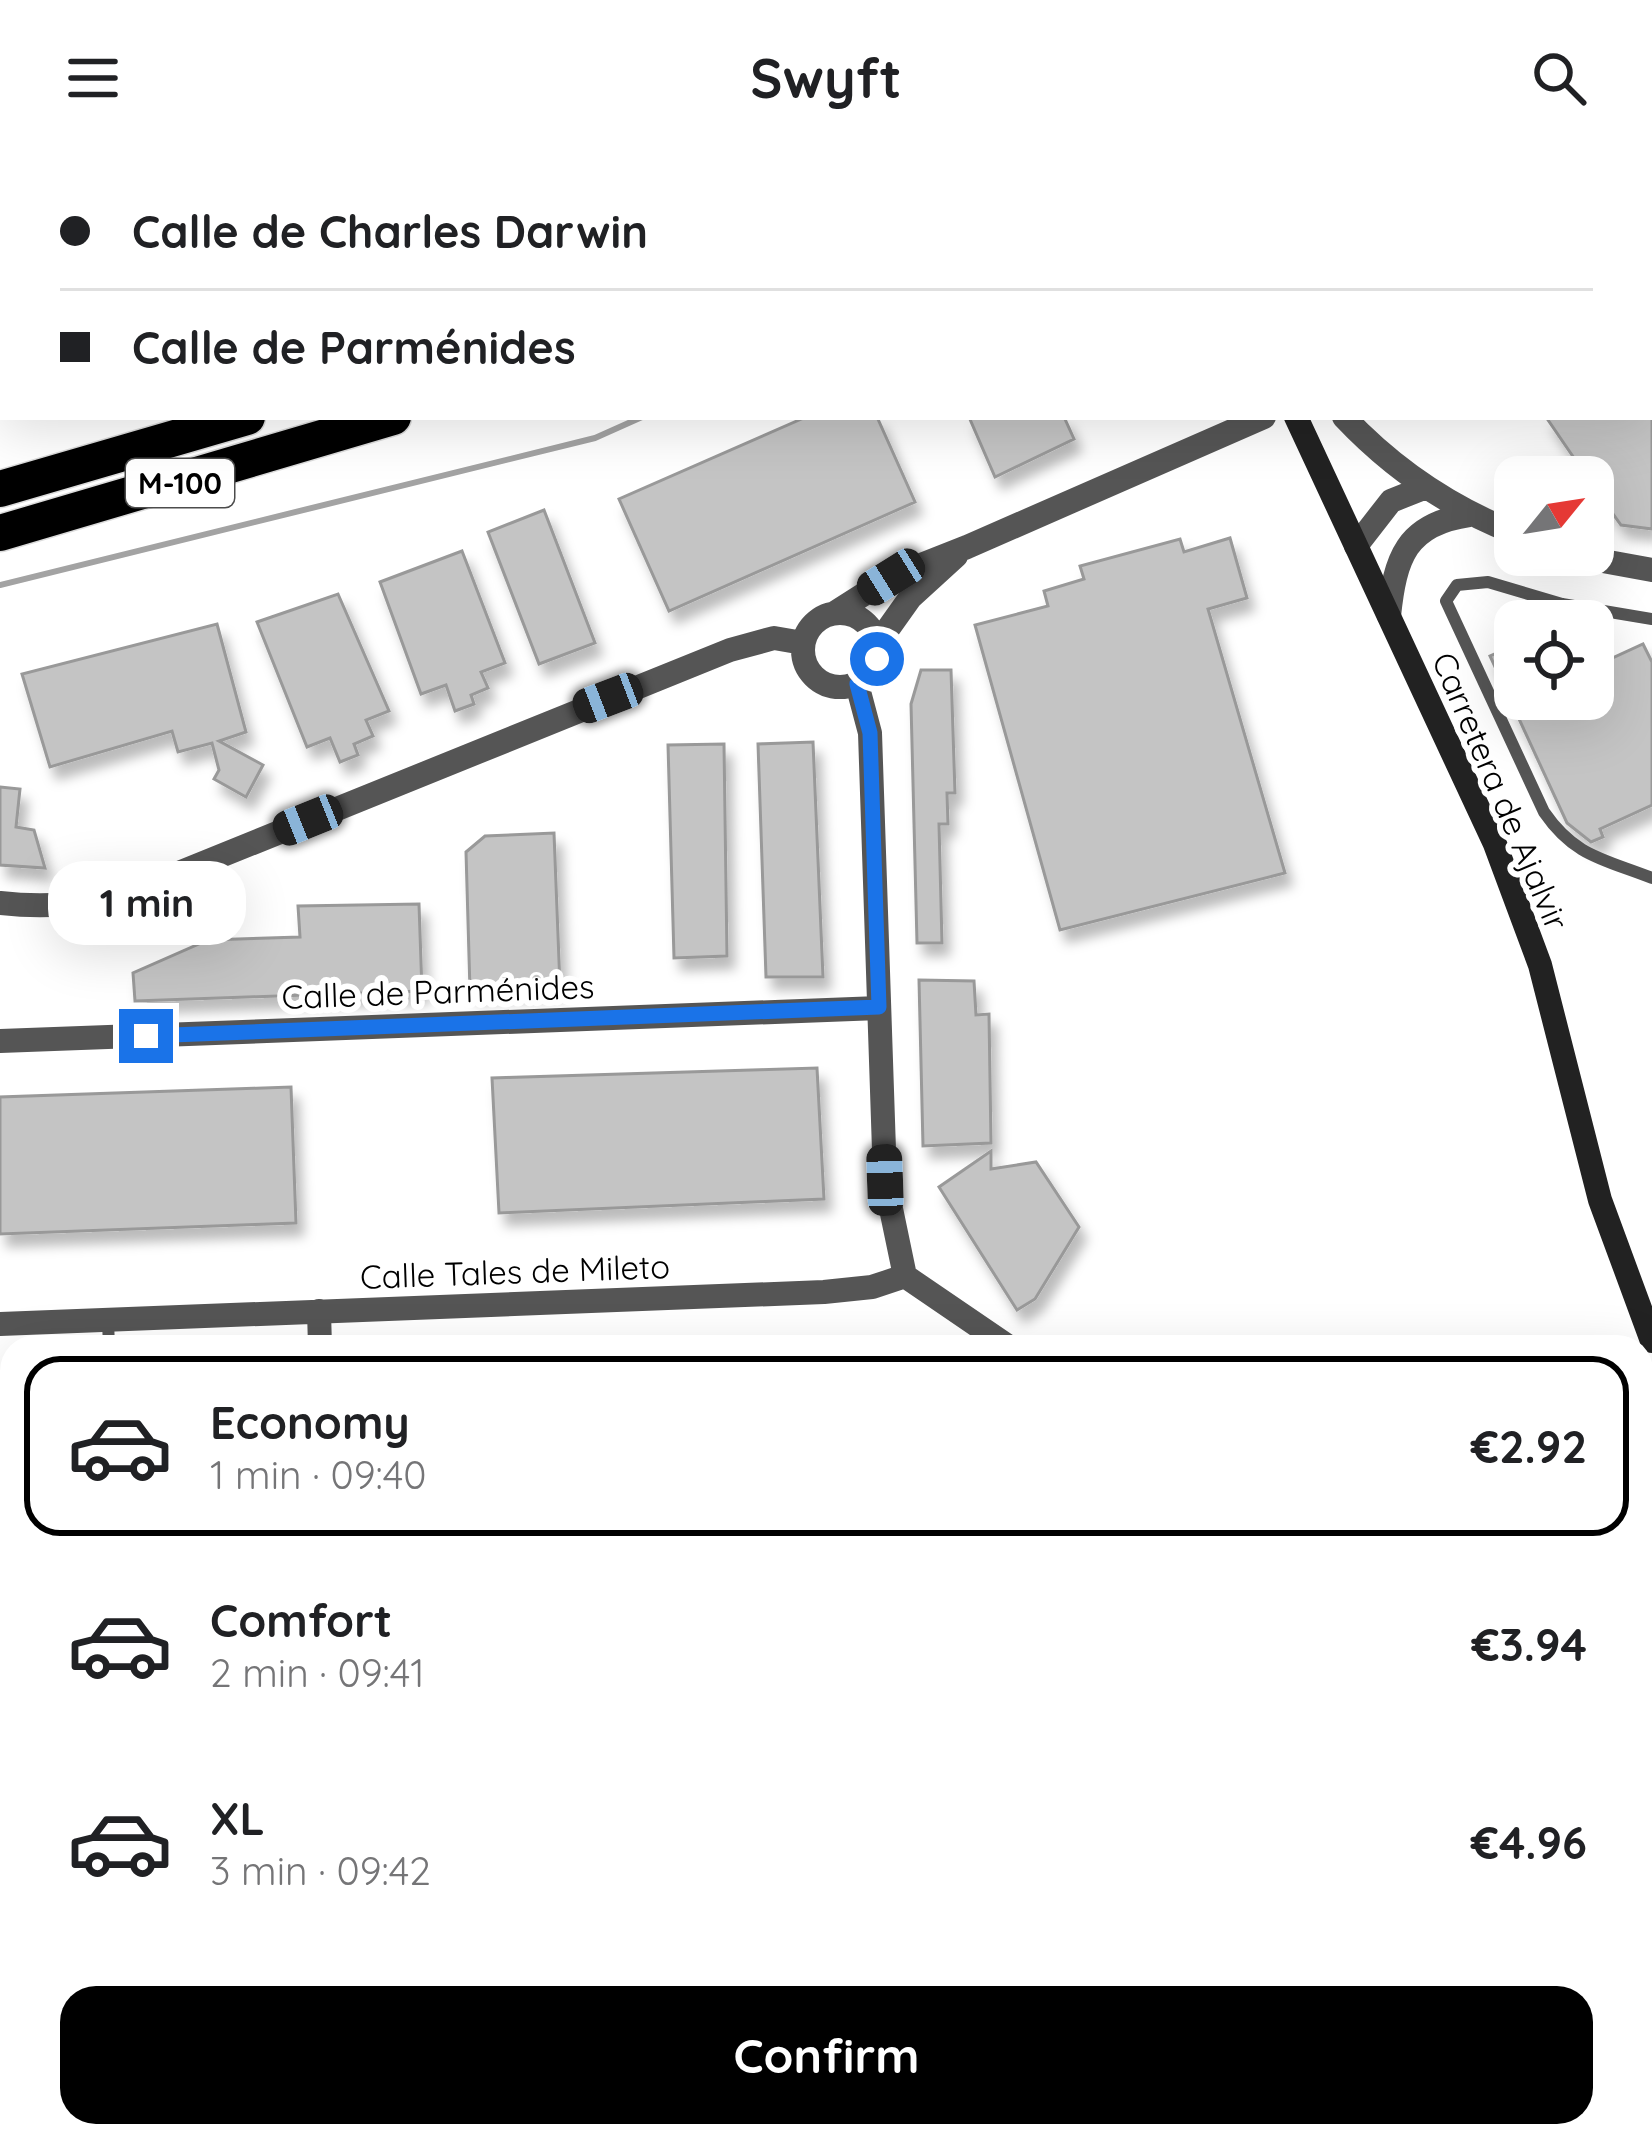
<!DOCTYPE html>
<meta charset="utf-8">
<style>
body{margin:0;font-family:Quicksand,sans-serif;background:#f2f2f2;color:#202124;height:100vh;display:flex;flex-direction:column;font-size:45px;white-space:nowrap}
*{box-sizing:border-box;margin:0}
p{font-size:39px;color:#757577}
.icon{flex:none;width:66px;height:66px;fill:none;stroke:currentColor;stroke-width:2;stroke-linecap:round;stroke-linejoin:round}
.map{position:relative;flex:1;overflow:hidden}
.sheet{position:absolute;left:0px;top:1179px;width:1653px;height:813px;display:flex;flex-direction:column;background:#fff;border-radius:36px 36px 0 0;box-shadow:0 12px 48px #0002}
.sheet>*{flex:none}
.top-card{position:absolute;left:0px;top:0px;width:1653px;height:264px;box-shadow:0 12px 48px #0002;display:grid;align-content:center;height:264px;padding:0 60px;background:#fff}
.needle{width:78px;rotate:60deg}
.controls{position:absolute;left:1494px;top:300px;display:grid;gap:24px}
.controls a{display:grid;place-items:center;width:120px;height:120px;border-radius:24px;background:#fff;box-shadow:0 12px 48px #0002;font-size:60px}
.end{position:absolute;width:54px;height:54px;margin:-27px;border:15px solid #1a73e8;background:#fff;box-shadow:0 0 0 6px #fff}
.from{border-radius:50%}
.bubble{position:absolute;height:84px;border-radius:36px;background:#fff;box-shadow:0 12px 48px #0002;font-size:39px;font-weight:700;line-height:84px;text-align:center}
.car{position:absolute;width:36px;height:72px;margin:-36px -18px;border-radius:15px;box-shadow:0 0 9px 3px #0007;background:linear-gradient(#222 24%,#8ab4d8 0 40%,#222 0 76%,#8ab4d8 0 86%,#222 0)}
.top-card b{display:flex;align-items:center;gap:42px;height:114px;font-size:45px}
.top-card b+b{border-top:3px solid #e0e0e0}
.top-card i{width:30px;height:30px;background:#202124}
ul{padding:21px 0 0;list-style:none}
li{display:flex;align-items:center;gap:36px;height:180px;margin:0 24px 18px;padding:0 36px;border:6px solid transparent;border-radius:36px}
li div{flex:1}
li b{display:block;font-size:45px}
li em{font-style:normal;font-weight:700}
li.current{border-color:#000}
li>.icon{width:108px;height:108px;stroke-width:1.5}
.cta{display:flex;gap:24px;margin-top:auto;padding:24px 60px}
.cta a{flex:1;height:138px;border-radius:36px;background:#000;color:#fff;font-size:48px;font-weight:700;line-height:138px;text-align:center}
header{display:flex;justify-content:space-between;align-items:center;height:156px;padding:0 60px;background:#fff;font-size:54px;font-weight:700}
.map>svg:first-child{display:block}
</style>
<header><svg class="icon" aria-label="menu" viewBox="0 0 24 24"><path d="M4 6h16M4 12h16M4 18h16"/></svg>Swyft<svg class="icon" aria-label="search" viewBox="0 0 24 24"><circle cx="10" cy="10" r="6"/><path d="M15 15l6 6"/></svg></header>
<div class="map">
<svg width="1652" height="1990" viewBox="0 0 1652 1990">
<defs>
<filter id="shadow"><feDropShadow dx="7" dy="12" stdDeviation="6" flood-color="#0004"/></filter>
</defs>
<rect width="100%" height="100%" fill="#fff"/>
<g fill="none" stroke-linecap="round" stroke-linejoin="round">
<path stroke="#a3a3a3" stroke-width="6" d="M1339,3L1341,0
M0,429L595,282L642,261"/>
</g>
<path fill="#c4c4c4" stroke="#999" stroke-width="3" filter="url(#shadow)" d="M806,261H877L915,346L669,455L619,343Z
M969,261H1064L1074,283L995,321Z
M1546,261H1652V373L1621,369L1593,330V321H1587Z
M544,354L595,487L539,508L488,376Z
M1230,382L1247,442L1208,453L1285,717L1060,774L975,469L1048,450L1044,435L1084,423L1080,410L1180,383L1184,396Z
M462,395L505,507L481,516L488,532L471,539L474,548L455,555L446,529L421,538L380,426Z
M338,438L389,555L366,564L373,580L354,588L358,599L340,606L330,582L307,591L257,466Z
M217,468L246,576L219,585L263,609L246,641L214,623L219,614L212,587L178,596L172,575L50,611L22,518Z
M1643,488L1652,506V649L1600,673L1603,681L1591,686L1567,667L1490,500L1515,489V543H1593V511Z
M921,514H951L955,637H947L948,668H939L942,787H917L911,548Z
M813,586L823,821H766L758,588Z
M724,588L727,800L674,802L668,589Z
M0,631L20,633L16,671L34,674L45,712L0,709Z
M554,677L560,830L470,835L466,696L485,680Z
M419,748L422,835L135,845L133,817L208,784L300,781L298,750Z
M919,824L974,825L976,859L989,858L991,987L923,990Z
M817,912L824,1043L499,1057L492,922Z
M291,931L296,1067L0,1078V941Z
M991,995V1013L1036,1006L1079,1071L1035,1143L1017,1154L939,1031Z"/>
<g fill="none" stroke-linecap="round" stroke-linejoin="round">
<g stroke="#dbdbdb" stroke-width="39">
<path id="highway" d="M1200,0L1203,3
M734,3L738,0
M828,3L833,0
M901,3L906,0
M1083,3L1091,0
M0,333L247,261
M0,377L393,261
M0,1789L12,1793
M0,1816L12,1820
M0,1887L12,1890
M0,1945L12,1948
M123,1980L157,1990
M324,1980L358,1990
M498,1980L530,1990"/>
</g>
<path stroke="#555" stroke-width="12" d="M1652,463L1562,448L1488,426L1457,429L1446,445L1544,656C1575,701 1604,703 1652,722
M108,1165L109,1191
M1515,1980L1516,1990"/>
<path stroke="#555" stroke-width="24" d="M1344,261C1393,313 1449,351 1515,377
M1356,390L1391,345L1426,331
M1570,399L1652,414
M836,456L891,421L967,391L1264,261
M803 494a37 37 0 1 1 74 0a37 37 0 1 1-74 0Z
M1389,460C1395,402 1406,368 1469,359
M878,487L910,442L956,400
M857,528L870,577L885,1024L905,1120
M0,747C45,752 90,749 134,735L730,494L774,482L803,487
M0,885L879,852
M319,1155L320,1191
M0,1168L824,1136L872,1131L905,1120L1009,1191
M1641,1586L1652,1593
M0,1696H12
M1644,1701V1632"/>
<path stroke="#222" stroke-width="24" d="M1230,0L1231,3
M1296,261L1495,688L1540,809L1600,1044L1652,1185"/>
<use href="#highway" stroke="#000" stroke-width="36"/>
</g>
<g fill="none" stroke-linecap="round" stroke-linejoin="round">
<path stroke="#1a73e8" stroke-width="15" d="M146,880L879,851L870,577L857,528L870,518L877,503"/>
</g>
<g text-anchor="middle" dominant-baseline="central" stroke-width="12" stroke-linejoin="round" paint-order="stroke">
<rect fill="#fff" stroke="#4c4c4c" stroke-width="3" x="126" y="303" width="108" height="48" rx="9"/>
<g font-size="30" font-weight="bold" fill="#000">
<text x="180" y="327">M-100</text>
</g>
<g font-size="33" fill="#000" stroke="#fff">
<text transform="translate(1501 635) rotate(67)">Carretera de Ajalvir</text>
<text transform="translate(438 835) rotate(-2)">Calle de Parménides</text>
<text transform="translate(515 1115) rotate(-2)">Calle Tales de Mileto</text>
</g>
</g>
</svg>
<div class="controls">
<a><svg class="needle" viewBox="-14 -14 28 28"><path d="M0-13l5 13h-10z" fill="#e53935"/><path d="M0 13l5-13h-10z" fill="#757577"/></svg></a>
<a><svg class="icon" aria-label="locate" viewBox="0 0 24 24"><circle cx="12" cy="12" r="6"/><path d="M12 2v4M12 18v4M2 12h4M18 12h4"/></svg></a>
</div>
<i class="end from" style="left:877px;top:503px"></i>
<i class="end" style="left:146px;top:880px"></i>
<div class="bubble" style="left:48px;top:705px;width:198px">1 min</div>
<i class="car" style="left:891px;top:421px;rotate:238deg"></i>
<i class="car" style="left:608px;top:542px;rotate:249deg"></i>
<i class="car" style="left:308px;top:664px;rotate:248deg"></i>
<i class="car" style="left:885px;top:1024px;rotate:358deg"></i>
<div class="top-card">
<b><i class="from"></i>Calle de Charles Darwin</b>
<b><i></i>Calle de Parménides</b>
</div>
<section class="sheet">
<ul>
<li class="current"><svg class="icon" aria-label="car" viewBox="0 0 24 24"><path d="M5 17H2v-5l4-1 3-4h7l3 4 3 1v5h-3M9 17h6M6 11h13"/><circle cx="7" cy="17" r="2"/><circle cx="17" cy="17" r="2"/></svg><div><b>Economy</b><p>1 min · 09:40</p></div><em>€2.92</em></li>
<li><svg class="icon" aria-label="car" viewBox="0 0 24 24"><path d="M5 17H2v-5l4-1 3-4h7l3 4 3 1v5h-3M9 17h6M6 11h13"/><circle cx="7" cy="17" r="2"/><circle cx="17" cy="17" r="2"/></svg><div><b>Comfort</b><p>2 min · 09:41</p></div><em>€3.94</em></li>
<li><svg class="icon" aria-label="car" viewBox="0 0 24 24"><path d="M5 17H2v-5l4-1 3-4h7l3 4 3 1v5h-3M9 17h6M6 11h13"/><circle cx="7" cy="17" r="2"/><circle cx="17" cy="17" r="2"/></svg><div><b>XL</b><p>3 min · 09:42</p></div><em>€4.96</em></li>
</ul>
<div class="cta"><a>Confirm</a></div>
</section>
</div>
